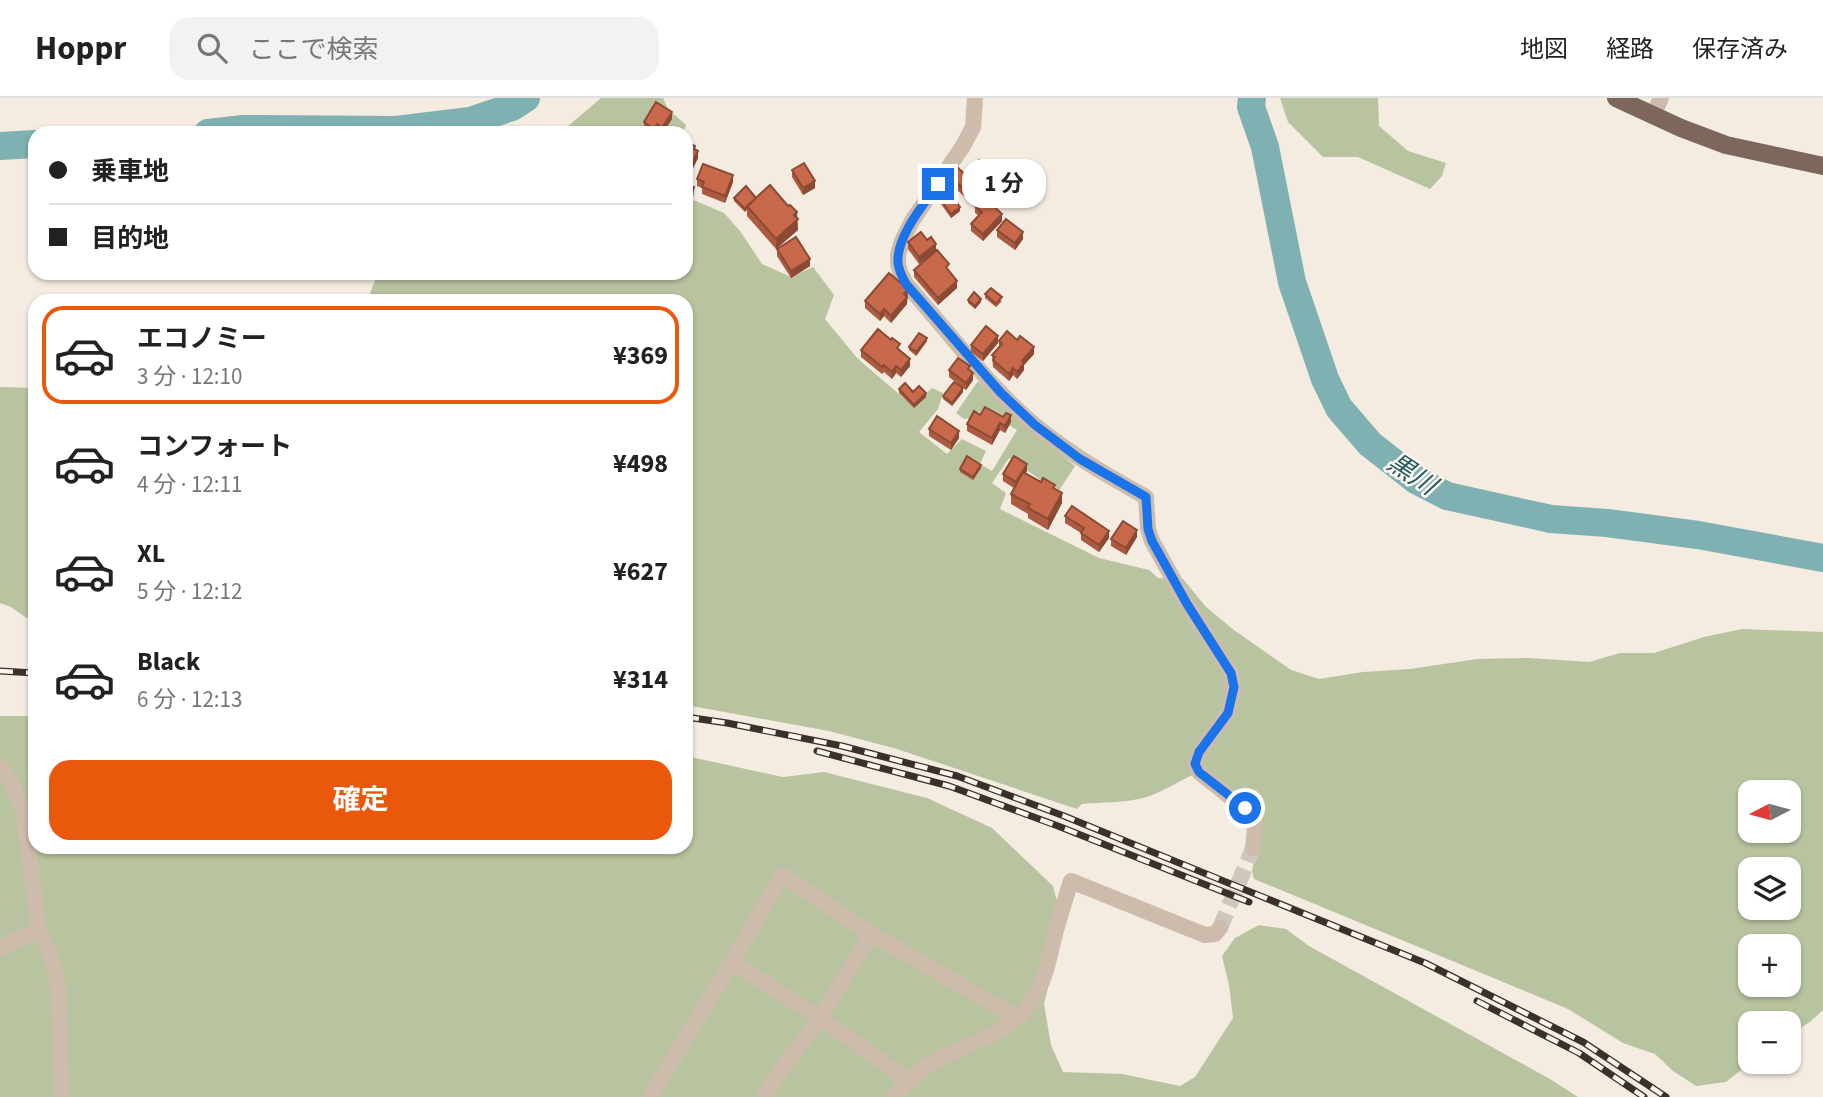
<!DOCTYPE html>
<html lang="ja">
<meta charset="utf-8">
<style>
body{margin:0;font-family:"Source Sans 3","Noto Sans JP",sans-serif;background:#f2f2f2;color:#222;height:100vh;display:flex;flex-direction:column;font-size:26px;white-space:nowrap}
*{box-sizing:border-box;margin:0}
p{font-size:23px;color:#767676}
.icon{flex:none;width:38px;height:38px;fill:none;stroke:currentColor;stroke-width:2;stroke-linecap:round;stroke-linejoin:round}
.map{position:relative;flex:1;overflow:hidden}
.details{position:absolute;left:28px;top:196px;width:665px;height:560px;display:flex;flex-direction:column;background:#fff;border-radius:21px;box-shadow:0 2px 5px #0004}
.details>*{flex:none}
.top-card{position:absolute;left:28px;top:28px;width:665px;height:154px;border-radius:21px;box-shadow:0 2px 5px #0004;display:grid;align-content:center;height:154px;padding:0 21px;background:#fff}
.needle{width:46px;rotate:264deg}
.tools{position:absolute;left:1738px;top:682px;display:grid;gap:14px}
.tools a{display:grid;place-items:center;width:63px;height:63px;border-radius:14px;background:#fff;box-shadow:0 2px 5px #0004;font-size:35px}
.end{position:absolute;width:32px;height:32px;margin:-16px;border:9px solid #1a73e8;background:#fff;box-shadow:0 0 0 4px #fff}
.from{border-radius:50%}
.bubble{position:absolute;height:49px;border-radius:21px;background:#fff;box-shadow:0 2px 5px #0004;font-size:23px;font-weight:700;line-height:49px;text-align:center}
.top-card b{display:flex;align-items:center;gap:24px;height:66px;font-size:26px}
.top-card b+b{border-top:2px solid #e0e0e0}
.top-card i{width:18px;height:18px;background:#222}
ul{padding:12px 0 0;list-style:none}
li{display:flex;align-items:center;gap:21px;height:98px;margin:0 14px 10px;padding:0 7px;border:4px solid transparent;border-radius:21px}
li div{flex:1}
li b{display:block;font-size:26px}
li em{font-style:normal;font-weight:700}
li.active{border-color:#ea580c}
li>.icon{width:63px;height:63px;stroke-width:1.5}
.button{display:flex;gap:14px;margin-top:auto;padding:14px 21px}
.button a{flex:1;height:80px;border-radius:21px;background:#ea580c;color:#fff;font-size:28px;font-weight:700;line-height:80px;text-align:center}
header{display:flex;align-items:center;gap:42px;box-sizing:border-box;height:98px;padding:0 35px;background:#fff;border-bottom:2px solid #e0e0e0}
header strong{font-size:33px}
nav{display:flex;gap:38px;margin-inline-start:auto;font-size:24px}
.search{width:490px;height:63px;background:#f2f2f2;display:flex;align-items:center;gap:18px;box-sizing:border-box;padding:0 24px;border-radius:21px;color:#767676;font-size:26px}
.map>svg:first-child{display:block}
</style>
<header>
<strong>Hoppr</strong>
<div class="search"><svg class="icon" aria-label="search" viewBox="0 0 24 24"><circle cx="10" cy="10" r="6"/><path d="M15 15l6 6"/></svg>ここで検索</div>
<nav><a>地図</a><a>経路</a><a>保存済み</a></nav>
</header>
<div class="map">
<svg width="1823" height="999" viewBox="0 0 1823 999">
<rect width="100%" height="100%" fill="#f4ebe1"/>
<path fill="#b8c4a0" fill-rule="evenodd" d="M601,0H663L668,11L686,27L683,35H560Z
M1280,0H1378L1379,28L1408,53L1446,65L1442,78L1430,91L1358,59H1323L1288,24Z
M686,101L696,103L724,115L740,133L762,166L791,179L813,169L834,197L825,221L857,260L913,308L932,290L943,295L938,311L919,334L947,356L962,341L986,353L980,366L992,373L1017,332L983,311L975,319L964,321L956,315L978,283L1036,337L1075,368L1058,394L1009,360L992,385L1006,395L1000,411L1099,460L1149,472L1158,480L1183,481L1206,509L1234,532L1291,572L1319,581L1363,574L1410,571L1477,561L1529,560L1589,564L1620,555H1654L1704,539L1742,531L1823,534V912L1811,923L1789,938L1788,926H1750V964H1751L1726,984L1696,988L1673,973L1655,956L1623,945L1568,911L1254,781L1252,773L1261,728L1203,672C1183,680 1165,694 1143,700C1125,705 1100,704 1082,706L1077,711L897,651L829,633L686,607V203H367L378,175H686ZM1750,695H1788V733H1750ZM1750,772H1788V810H1750ZM1750,849H1788V887H1750Z
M0,289L35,290V526L11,509L0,505Z
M0,618H35V749H686V658L783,679L824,674L927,700L992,730L1053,788L1063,827L1044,906L1051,947L1063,974L1122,976L1180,988L1195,979L1233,920L1229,887L1222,858L1235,840L1259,827L1286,831L1309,848L1550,981L1578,999H0Z"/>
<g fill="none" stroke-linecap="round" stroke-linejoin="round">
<path stroke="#7fb0b2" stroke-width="28" d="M1252,0L1251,9L1265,49L1292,184L1325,281L1339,310L1370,346L1416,382L1447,398L1551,421L1607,425L1698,437L1823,460
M208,35L243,31L396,32L470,23L512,9L526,0
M0,48L35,46"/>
<path stroke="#cfc6bd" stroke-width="16" stroke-dasharray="16 8" stroke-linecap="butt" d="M1220,830L1253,750"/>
<path stroke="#cdbbac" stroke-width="16" d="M975,0L973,29L963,48L912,123L902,143L898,157V165L900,174L906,186C947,232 989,289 1037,329C1070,356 1108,378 1146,399L1148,431L1152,443L1187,506L1231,575L1234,589L1228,615L1199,654L1195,666L1199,674L1254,718L1255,730L1253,750
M1653,18L1661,0
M0,668L12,686L23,714L39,832L49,853L58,886L62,999
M0,850L39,832
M732,864L820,920L909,983
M650,999L732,864L782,777L871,836L1016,919
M764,999L775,980L820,920L871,836
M893,999C905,986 918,973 934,964C967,945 1012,936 1033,901C1045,883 1049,861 1054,840C1059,820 1065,802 1071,783L1205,837L1215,836L1220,830"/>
<path stroke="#7d675c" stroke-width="18" d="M1616,0L1681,30L1726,47L1823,68"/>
<g stroke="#3b302b" stroke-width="7">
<path id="rail" d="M0,573L35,575
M686,619L727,625L842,648L957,678L1064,718L1425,865L1583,944L1666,999
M817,653L949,688L1058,728L1249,804
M1477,903L1579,955L1644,999"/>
</g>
<use href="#rail" stroke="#fbf5ee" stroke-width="4.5" stroke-dasharray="13" stroke-linecap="butt"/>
</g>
<path fill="#ac5a40" d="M672,21L663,35H659L657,33L655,35H650L644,31V24Z
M686,44L695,51L698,60L693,70L689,68L688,72L686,71Z
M971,70L991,78L983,86L971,73Z
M792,72L815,90L803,97L792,79Z
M948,76L986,102L1002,123L983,143L971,133V126L979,118L975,115V109L948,83Z
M697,81L733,84L725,105L702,96V90L697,88Z
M686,87L694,96L691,107L686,106Z
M734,100H756L788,108L797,120L798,132L776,151L747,118V112L745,114L734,103Z
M941,102L960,113L951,120L941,106Z
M997,132L1023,141L1015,152L997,139Z
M908,144L936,153L949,173L957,190L938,207L914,179V172L934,155L919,166L908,151Z
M777,151L810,168L791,180L777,158Z
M908,191L907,206L891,225L884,218L880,223L865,210V203Z
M985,196L1002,203L996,209L985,200Z
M968,202L981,204L975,211L968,205Z
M927,243L916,258L909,252V249Z
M999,243L1034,256L1024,267V272L1017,281L1013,277L1009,283L993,269L992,257L999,249Z
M998,245L983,263L971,254V247Z
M861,252L900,253L910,268L901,279L896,275L892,281L884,274L882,276L861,259Z
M949,272L970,273L973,282L966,292L949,279Z
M899,291L913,294L926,299L914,310L899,295Z
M963,294L952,308L943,301V298Z
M980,317L1011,324L1005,335L1000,332L992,347L967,333V326Z
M929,331L959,340L951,352L929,338Z
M981,370L973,382L960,374V371Z
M1027,373L1026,375L1055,391L1062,405L1048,432L1028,420V416L1011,406V396L1014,390L1003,383V376Z
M1065,418L1109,440L1099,454L1081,442V435L1065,425Z
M1137,439L1126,457L1111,448V441Z"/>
<path fill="#8c4a34" d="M672,14V21L662,35V30Z
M698,53V60L693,70V63Z
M991,75V78L983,86V82Z
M733,77V84L725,105V98Z
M815,83V90L803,97V90Z
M960,109V113L951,120V116Z
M797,114L798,132L776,151V141Z
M1002,116V123L983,143V136Z
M1023,134V141L1015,152V145Z
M936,146V153L919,166V159Z
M810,161V168L791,180V173Z
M957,183V190L938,207V200Z
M908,191L907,206L891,225V218L904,196Z
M981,201V204L975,211V208Z
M884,211V218L880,223V216Z
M998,238V245L983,263V256Z
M927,240V243L916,258V254Z
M1034,249V256L1024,267V272L1017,281V274L1022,263Z
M910,261V268L901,279V272Z
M896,268V275L892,281V274Z
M1013,270V277L1009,283V276Z
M973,275V282L966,292V285Z
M963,290V294L952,308V305Z
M926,295V299L914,310V307Z
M1011,317V324L1005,335V328Z
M1000,325V332L992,347V340Z
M959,333V340L951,352V345Z
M1027,366V373L1016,391V384Z
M981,367V370L973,382V379Z
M1062,395V405L1048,432V421Z
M1137,432V439L1126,457V450Z
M1109,433V440L1099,454V447Z"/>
<path fill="#c8694b" stroke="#8c4a34" stroke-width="2" d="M656,4L672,14L662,30L657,26L654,31L644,24Z
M686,44L695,48L694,51L698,53L693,63L689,61L688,65L686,64Z
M979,62L991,75L983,82L971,70Z
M804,65L815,83L803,90L792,72Z
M703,66L733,77L725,98L702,89L704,84L697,81Z
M956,68L986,96L984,99L1002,116L983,136L971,126L982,114L975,108L978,105L948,76Z
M686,87L694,89L691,100L686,99Z
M770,87L788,108L790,107L797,114L794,117L798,121L776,141L747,108Z
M746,88L756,100L745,111L734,100Z
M950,95L960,109L951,116L941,102Z
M1006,121L1023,134L1015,145L997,132Z
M921,134L927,142L931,139L936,146L919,159L908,144Z
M796,139L810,161L791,173L777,151Z
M937,152L949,166L946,169L957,183L938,200L914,172Z
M889,175L908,191L904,196L907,199L891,218L884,211L880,216L865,203Z
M991,190L1002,199L996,206L985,196Z
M974,194L981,201L975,208L968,202Z
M986,228L998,238L983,256L971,247Z
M878,231L891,242L892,240L900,246L897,250L910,261L901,272L896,268L892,274L884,267L882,269L861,252Z
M1007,233L1017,242L1020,238L1034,249L1022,263L1024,265L1017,274L1013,270L1009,276L993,262L995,259L992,257L1002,246L999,243Z
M919,235L927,240L916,254L909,249Z
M958,260L970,268L968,271L973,275L966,285L949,272Z
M954,284L963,290L952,305L943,298Z
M905,285L913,294L919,288L926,295L914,307L899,291Z
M985,309L1003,319L1006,315L1011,317L1005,328L1000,325L992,340L967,326L974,313L980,317Z
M937,318L959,333L951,345L929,331Z
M967,358L981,367L973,379L960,371Z
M1014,358L1027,366L1016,384L1003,376Z
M1023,374L1041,384L1043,380L1055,387L1053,390L1062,395L1048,421L1028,410L1030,406L1011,396Z
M1072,408L1109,433L1099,447L1081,435L1084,430L1065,418Z
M1123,423L1137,432L1126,450L1111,441Z"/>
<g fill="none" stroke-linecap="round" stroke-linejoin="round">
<path stroke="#1a73e8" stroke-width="9" d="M938,86C924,106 896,139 898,165C899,173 902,179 906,186L1001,295L1035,327L1080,361L1146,399L1148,431L1152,443L1187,506L1231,575L1234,589L1228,615L1199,654L1195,666L1199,674L1245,710"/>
</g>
<g text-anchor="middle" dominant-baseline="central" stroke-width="5" stroke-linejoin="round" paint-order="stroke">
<g font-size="26" font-style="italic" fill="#1f5a5e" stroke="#fbf5ee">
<text transform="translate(1412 376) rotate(33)">黒川</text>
</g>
</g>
</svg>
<div class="tools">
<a><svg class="needle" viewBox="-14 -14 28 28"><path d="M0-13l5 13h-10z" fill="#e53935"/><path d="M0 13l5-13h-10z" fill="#767676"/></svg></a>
<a><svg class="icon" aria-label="layers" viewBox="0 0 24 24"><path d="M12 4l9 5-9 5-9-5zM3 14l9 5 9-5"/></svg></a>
<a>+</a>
<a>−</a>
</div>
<i class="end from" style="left:1245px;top:710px"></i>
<i class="end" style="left:938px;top:86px"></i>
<div class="bubble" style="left:962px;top:61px;width:84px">1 分</div>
<div class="top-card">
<b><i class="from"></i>乗車地</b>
<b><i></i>目的地</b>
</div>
<section class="details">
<ul>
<li class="active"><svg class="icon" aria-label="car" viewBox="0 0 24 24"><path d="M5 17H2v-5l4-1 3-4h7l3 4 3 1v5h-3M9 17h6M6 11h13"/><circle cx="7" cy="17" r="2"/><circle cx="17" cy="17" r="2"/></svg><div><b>エコノミー</b><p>3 分 · 12:10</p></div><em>¥369</em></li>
<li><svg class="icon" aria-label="car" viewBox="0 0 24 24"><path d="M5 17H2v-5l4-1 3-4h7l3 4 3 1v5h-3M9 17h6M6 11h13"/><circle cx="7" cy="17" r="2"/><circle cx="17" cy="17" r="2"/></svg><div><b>コンフォート</b><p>4 分 · 12:11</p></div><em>¥498</em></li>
<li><svg class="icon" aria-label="car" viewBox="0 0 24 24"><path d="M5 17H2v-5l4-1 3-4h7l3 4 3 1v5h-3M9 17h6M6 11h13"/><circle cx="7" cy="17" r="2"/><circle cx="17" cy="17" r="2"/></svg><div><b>XL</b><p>5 分 · 12:12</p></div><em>¥627</em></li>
<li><svg class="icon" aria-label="car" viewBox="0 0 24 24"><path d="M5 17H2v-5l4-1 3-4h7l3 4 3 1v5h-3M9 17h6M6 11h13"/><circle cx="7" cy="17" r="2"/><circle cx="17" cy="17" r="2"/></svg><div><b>Black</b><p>6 分 · 12:13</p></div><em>¥314</em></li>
</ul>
<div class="button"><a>確定</a></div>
</section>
</div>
